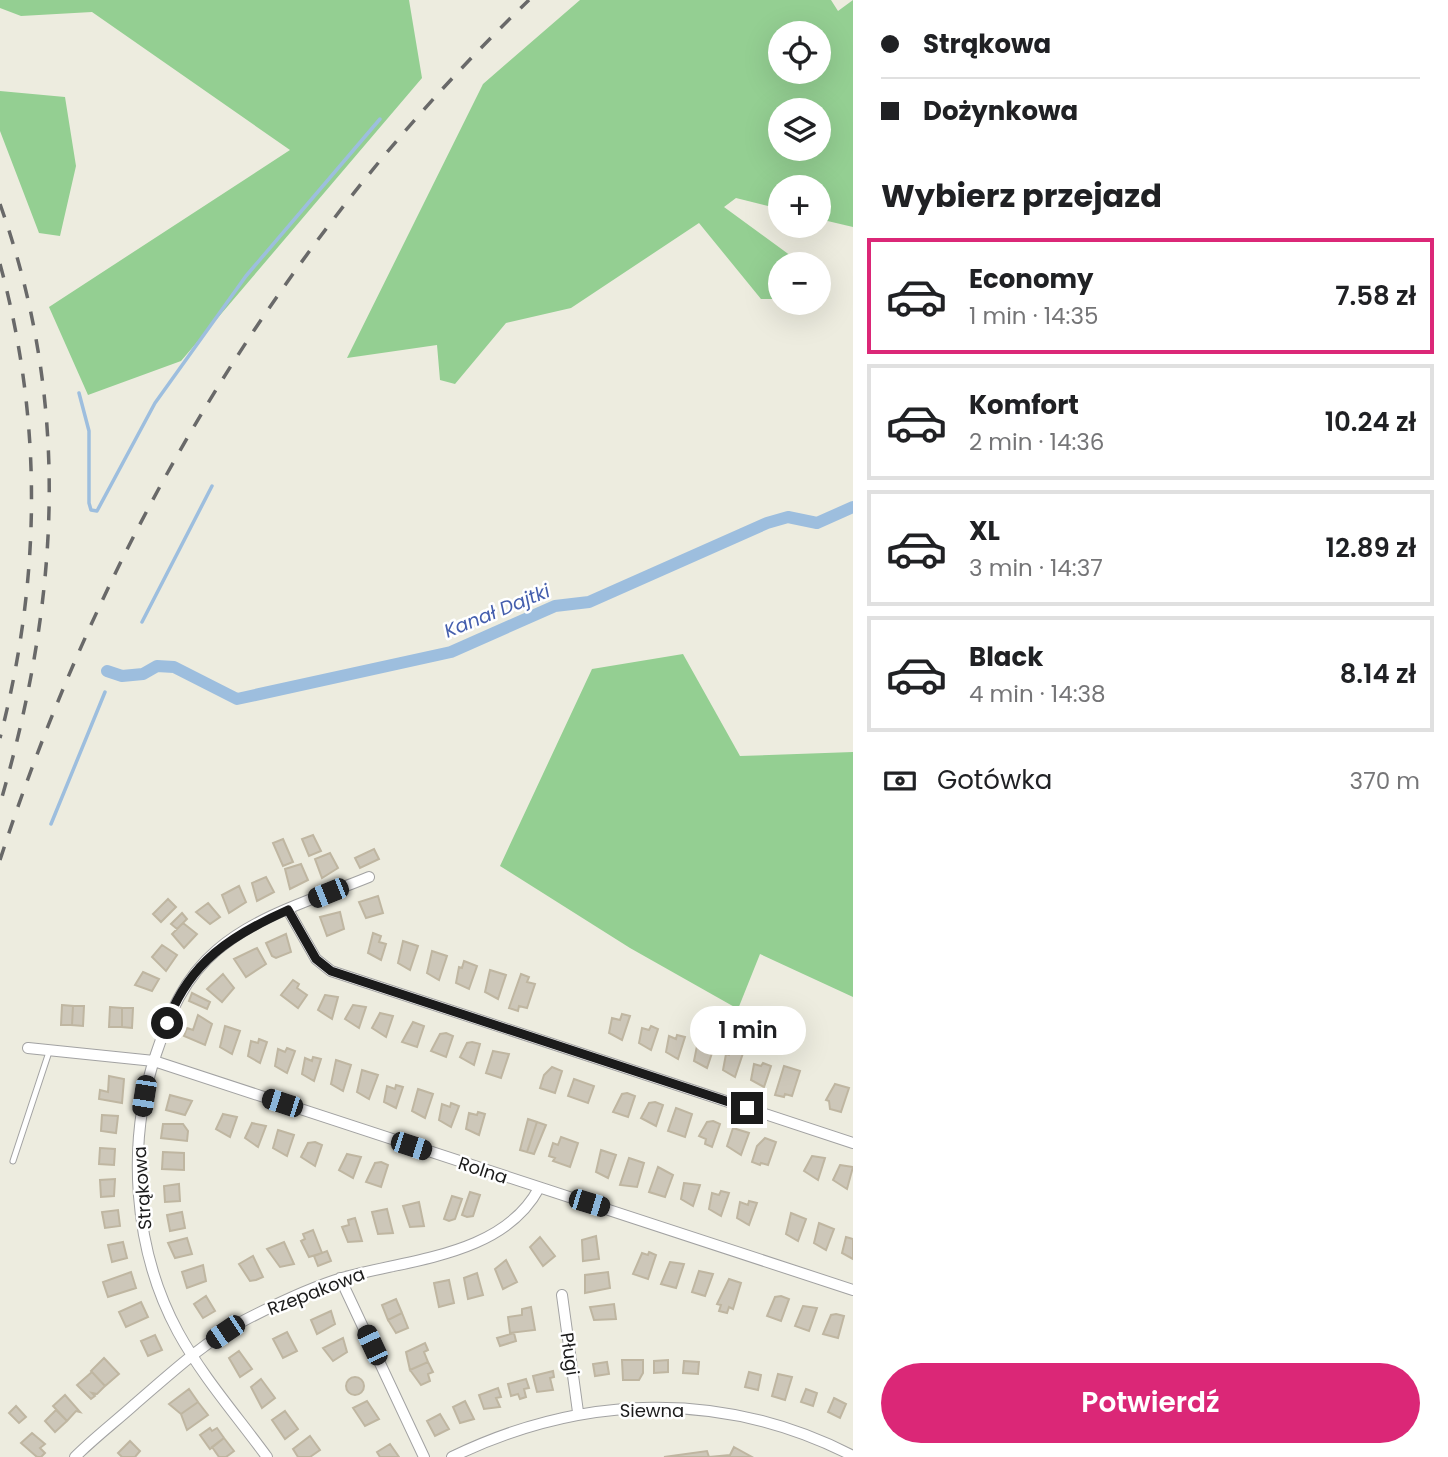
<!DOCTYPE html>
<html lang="pl">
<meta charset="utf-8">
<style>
body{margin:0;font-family:Poppins,sans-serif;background:#f2f2f2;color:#202124;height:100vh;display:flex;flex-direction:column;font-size:26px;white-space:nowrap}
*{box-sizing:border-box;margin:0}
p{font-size:23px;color:#757577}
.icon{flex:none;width:38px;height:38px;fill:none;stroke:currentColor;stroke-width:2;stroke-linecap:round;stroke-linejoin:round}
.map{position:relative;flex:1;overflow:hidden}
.details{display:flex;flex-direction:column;background:#fff;width:595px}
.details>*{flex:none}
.banner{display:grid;align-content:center;height:154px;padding:0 28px;background:#fff}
.tools{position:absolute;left:768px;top:21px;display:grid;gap:14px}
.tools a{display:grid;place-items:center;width:63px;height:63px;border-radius:50%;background:#fff;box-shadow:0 7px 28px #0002;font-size:35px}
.end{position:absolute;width:32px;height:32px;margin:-16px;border:9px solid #1b1b1b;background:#fff;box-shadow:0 0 0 4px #fff}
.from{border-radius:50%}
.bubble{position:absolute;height:49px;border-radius:24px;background:#fff;box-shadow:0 7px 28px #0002;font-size:23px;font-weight:600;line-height:49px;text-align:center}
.car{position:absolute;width:21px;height:42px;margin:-21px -10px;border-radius:9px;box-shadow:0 0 5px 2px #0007;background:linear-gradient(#222 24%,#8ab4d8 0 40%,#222 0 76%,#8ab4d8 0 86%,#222 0)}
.banner b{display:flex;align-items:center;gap:24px;height:66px;font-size:26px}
.banner b+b{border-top:2px solid #e0e0e0}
.banner i{width:18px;height:18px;background:#202124}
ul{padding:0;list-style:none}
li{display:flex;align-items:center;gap:21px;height:116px;margin:0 14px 10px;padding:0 14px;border:4px solid #e0e0e0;border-radius:0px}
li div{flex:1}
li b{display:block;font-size:26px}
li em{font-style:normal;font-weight:600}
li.active{border-color:#db2777}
li>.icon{width:63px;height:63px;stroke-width:1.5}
h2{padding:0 28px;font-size:32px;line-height:84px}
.pay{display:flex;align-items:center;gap:18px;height:77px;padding:0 28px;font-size:26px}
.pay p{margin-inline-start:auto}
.primary-button{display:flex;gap:14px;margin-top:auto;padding:14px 28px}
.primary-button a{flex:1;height:80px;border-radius:42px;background:#db2777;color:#fff;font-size:28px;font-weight:600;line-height:80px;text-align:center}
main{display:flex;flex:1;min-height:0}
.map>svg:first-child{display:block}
</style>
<main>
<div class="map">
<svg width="853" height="1457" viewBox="0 0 853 1457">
<rect width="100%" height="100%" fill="#edecdf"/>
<path fill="#94cf92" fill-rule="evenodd" d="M0,0H409L422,78L181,361L88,395L49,307L290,150L92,12L21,16L0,8Z
M580,0H831L838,11L853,0V227L819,219V187H780V209L736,198L724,207L802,264H780V299H761L699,223L571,308L506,323L455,384L440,380L437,345L347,358L483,84ZM780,33H819V72H780ZM780,110H819V149H780Z
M0,91L65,97L76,166L60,236L39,233L0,131Z
M683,654L740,756L853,752V997L760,954L738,1009L630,948L500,866L592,669Z"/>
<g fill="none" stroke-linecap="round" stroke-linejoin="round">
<path stroke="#9dbede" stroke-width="3.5" d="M79,393L89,431V503L91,510L97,511L155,403L246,276L380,119
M142,622L212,486
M51,824L105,692"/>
<path stroke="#9dbede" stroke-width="12" d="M107,671L122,676L143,674L157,666L174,667L237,699L451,652L555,606L589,602L767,523L788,517L817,523L853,507"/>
</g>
<path fill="#cdc7b9" stroke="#bfb6a1" stroke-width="2" d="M313,835L321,851L309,856L302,839Z
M283,839L293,862L283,866L273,843Z
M374,849L379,859L360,868L355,858Z
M330,853L338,868L322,878L315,859Z
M301,864L308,880L290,889L285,869Z
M266,877L274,892L257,901L252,883Z
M239,886L246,902L229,913L222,895Z
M378,896L383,913L366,918L359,902Z
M168,899L176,907L161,922L153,914Z
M208,903L220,917L210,924L196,912Z
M340,912L344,929L327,936L320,917Z
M182,913L187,919L177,929L171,924Z
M183,923L197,934L184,948L172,934Z
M373,933L381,936L379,942L386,944L381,960L368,953Z
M286,934L291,952L276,958L272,956L266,943Z
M403,941L418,946L410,970L398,963Z
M162,945L177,955L166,971L152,957Z
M257,948L266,964L246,977L234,959Z
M432,951L447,956L439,980L427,973Z
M464,961L477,966L469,989L456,983L459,967L462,968Z
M490,970L506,975L498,999L485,992Z
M143,972L159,979L152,991L135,985Z
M223,974L234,988L222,1002L207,989Z
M521,974L529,977L527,982L535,984L527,1008L519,1006L518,1011L509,1008Z
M293,980L299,984L297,988L307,995L298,1008L281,995Z
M192,993L210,1002L207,1009L189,1001Z
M325,995L338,997L332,1019L318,1010Z
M62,1005L73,1006L72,1025H61Z
M353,1005L366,1007L359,1028L345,1019Z
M73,1006H84L83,1026L72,1025Z
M110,1007L122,1008V1027H109Z
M122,1008H133L132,1028L122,1027Z
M380,1013L393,1016L386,1037L372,1028Z
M622,1014L630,1016L622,1040L609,1033L612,1018L620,1020Z
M198,1015L212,1024L205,1045L184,1036L187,1028L193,1030Z
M413,1022L424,1026L417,1047L402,1042Z
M225,1026L240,1031L232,1054L220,1047Z
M651,1026L658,1029L651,1050L639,1043L642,1028L649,1030Z
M446,1033L453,1036L446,1057L431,1051L440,1034Z
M677,1035L685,1037L678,1059L666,1052L669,1036L676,1039Z
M259,1039L267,1042L260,1063L248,1056L251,1041L258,1043Z
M472,1042L480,1044L474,1065L460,1057L467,1043Z
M706,1045L714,1047L707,1068L694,1061L697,1046L705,1048Z
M287,1048L295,1051L287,1073L275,1066L278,1049L285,1052Z
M732,1049L743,1053L735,1077L723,1070L726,1054L729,1055Z
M493,1051L509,1054L501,1078L486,1073Z
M313,1057L321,1059L314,1081L302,1074L305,1058L312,1061Z
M336,1060L351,1065L343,1091L331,1084Z
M763,1063L771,1066L764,1087L751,1080L754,1064L761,1066Z
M784,1066L800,1071L792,1096L785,1094L784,1097L775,1095Z
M552,1067L562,1071L555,1093L540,1088L544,1075Z
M362,1070L378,1075L369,1099L357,1092Z
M109,1076L124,1079L122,1103L99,1099L100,1090L108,1092Z
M574,1079L594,1086L588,1103L568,1096Z
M835,1084L849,1088L841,1112L830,1109L829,1101L826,1100Z
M396,1085L403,1087L396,1108L384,1102L387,1086L395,1089Z
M418,1089L433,1094L425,1118L412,1111Z
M627,1093L635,1096L628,1117L613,1112L622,1094Z
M170,1095L192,1101L185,1115L166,1110Z
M655,1102L663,1105L656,1126L641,1118L649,1103Z
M451,1103L459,1106L451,1127L439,1120L442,1104L450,1107Z
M676,1108L692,1114L685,1137L668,1131Z
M478,1112L485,1114L479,1135L466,1129L469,1113L477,1115Z
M223,1114L237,1117L230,1137L216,1129Z
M102,1115L118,1116L116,1133L101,1131Z
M528,1119L537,1122L527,1152L520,1150Z
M713,1121L720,1124L712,1147L705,1144L706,1139L699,1136L707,1122Z
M537,1122L546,1125L534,1154L527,1152Z
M252,1123L266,1126L258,1147L245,1138Z
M163,1124H183L188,1131L187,1141L161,1138Z
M733,1128L749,1133L741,1155L727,1146Z
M278,1130L294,1135L287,1156L273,1148Z
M561,1137L578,1143L570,1167L553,1161L555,1158L549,1156L553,1143L558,1145Z
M765,1138L776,1142L768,1165L761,1163L760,1165L752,1162L757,1146Z
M315,1142L322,1145L315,1166L301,1157L308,1143Z
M100,1148L115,1149L114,1165L99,1164Z
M601,1150L616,1155L608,1178L596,1172Z
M163,1152L184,1153V1170L162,1169Z
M347,1154L361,1157L353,1178L339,1170Z
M812,1156L825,1158L818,1180L804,1171Z
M629,1158L644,1163L637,1187L620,1185Z
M381,1162L388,1165L381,1187L366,1182L375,1163Z
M840,1165L853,1167L847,1189L833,1180Z
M658,1167L673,1175L665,1197L649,1192Z
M115,1179L114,1196L101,1197L100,1180Z
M684,1183L700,1185L693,1206L681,1199Z
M179,1184L180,1201L165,1202L164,1186Z
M721,1191L729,1193L721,1216L709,1209L712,1193L719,1195Z
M470,1192L480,1195L473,1216L467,1217L462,1215Z
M452,1196L462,1199L455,1219L449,1221L444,1219Z
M749,1201L757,1203L749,1225L737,1218L740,1202L748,1205Z
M419,1202L424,1226L410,1227L403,1206Z
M387,1209L393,1233L378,1234L372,1212Z
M118,1210L120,1226L105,1228L102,1212Z
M182,1212L185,1228L170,1231L167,1215Z
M791,1213L806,1219L798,1241L786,1234Z
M355,1218L362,1241L348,1242L342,1227L349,1225L348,1220Z
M819,1223L834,1229L826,1250L814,1243Z
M313,1230L322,1253L309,1257L301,1241L305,1239L303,1234Z
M596,1236L599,1259L583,1261L582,1240Z
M540,1237L555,1256L543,1266L530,1247Z
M846,1237L853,1239V1259L842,1253Z
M187,1238L192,1254L175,1258L168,1243Z
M123,1242L127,1258L112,1262L108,1245Z
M284,1242L294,1264L280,1267L267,1249Z
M327,1251L331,1261L318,1266L314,1256Z
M649,1252L656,1255L648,1279L633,1274L642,1253L648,1255Z
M253,1256L263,1277L256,1280L250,1281L239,1264Z
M506,1260L517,1282L503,1289L495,1269Z
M670,1262L684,1264L676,1288L661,1284Z
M203,1265L206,1281L187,1288L182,1272Z
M699,1271L713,1274L705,1296L692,1292Z
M131,1272L136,1288L108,1297L103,1282Z
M608,1272L610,1288L585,1293V1275Z
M477,1273L483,1295L468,1299L464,1278Z
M729,1279L741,1283L733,1309L729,1307L727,1313L719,1311L721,1305L717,1304Z
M449,1280L454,1303L439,1307L434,1283Z
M206,1296L215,1311L203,1318L194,1304Z
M781,1296L789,1299L781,1321L767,1316L775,1297Z
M396,1299L402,1313L388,1320L382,1305Z
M141,1302L148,1317L126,1327L119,1312Z
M614,1304L616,1319L594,1320L590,1307Z
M803,1306L817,1308L809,1331L795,1326Z
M531,1307L535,1330L510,1333L508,1317L522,1315V1309Z
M331,1311L335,1324L317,1334L311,1320Z
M402,1313L408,1328L396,1333L388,1320Z
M836,1314L844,1316L838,1338L823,1334L831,1315Z
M287,1332L297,1351L283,1358L273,1339Z
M514,1333L516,1341L500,1346L497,1338Z
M155,1335L162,1350L148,1356L141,1341Z
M343,1338L347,1352L333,1361L323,1348Z
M425,1343L428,1350L424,1352L428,1362L410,1370L406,1352Z
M239,1351L252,1369L240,1377L229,1358Z
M104,1358L119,1374L105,1386L91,1371Z
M622,1360H643V1373L639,1380H623Z
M668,1360V1372L654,1373V1361Z
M684,1361L699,1362L698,1374L683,1373Z
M428,1362L433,1372L428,1374L430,1381L421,1385L410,1370Z
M607,1362L609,1374L595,1376L593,1364Z
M553,1371L554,1377L550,1378L553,1390L537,1392L533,1376Z
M92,1372L105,1386L97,1394L92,1393L95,1396L91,1399L77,1385Z
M749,1372L761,1375L758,1390L745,1387Z
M778,1374L792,1377L785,1400L772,1396Z
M346 1386a9 9 0 1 1 18 0a9 9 0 1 1-18 0Z
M261,1379L275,1398L262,1408L251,1387Z
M526,1379L529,1388L524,1389L526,1397L520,1399L518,1394L511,1396L508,1384Z
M498,1388L501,1397L496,1398L500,1407L484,1409L479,1395Z
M189,1389L198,1402L181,1414L169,1404Z
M806,1389L817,1393L813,1406L801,1402Z
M65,1395L80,1412L76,1411L67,1421L53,1406Z
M834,1398L846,1404L840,1418L828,1412Z
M367,1401L379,1419L365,1426L353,1408Z
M465,1401L474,1419L460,1423L453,1407Z
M198,1402L208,1415L187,1430L181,1414Z
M16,1406L26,1417L19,1423L9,1413Z
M56,1410L67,1421L55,1432L45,1421Z
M285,1411L298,1429L285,1439L272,1420Z
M440,1414L449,1429L435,1436L427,1421Z
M210,1428L212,1431L217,1428L224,1438L210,1449L200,1435Z
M32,1433L45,1444L40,1448L45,1453L41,1457H37L21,1443Z
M310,1436L320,1450L310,1457H298L293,1449Z
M224,1438L234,1451L226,1457H219L212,1447Z
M130,1441L140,1451L135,1457H122L118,1453Z
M390,1444L399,1457H380L377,1452Z
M734,1447L752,1457H664L707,1451L709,1457L730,1455Z"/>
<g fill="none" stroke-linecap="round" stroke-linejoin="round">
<g stroke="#a2a2a2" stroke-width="7">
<path id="lane" d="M13,1161L49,1052"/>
</g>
<g stroke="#a2a2a2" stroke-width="12">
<path id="street" d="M288,910L316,959L331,971L853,1143
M28,1048L154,1061L853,1290
M340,1278L424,1457
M562,1295L578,1412
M75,1457C94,1438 115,1422 135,1404C170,1374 204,1342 245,1320C276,1304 309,1288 342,1278C409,1259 503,1256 539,1188
M267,1457C237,1416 202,1376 178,1332C133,1249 126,1142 156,1054C170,1013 183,979 217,950C259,914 318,898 369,877
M452,1457C582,1394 723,1389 853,1456"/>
</g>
<use href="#lane" stroke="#fff" stroke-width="5"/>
<use href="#street" stroke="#fff" stroke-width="10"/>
<path stroke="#696969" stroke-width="3.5" stroke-dasharray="14 14" stroke-linecap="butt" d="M0,204C72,406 59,602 0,804
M0,264C43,421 41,580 0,738
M0,860C105,535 283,237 529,0"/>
</g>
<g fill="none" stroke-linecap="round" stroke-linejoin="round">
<path stroke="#1b1b1b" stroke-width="9" d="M167,1023C189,962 232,935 288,910L316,959L331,971L747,1108"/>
</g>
<g text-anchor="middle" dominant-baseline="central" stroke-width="5" stroke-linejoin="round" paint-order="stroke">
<g font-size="18" fill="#1b1b1b" stroke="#fff">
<text transform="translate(483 1170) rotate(18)">Rolna</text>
<text transform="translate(142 1188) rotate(-94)">Strąkowa</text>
<text transform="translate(316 1291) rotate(-21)">Rzepakowa</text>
<text transform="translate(570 1354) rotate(82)">Pługi</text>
<text x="652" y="1410">Siewna</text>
</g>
<g font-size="19" font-style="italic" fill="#445ead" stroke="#fff">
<text transform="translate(497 611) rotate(-22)">Kanał Dajtki</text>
</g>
</g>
</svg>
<div class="tools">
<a><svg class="icon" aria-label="locate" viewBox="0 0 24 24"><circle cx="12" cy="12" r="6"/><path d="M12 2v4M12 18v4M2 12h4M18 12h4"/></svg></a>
<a><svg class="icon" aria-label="layers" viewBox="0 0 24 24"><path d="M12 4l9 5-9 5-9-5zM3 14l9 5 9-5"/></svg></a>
<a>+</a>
<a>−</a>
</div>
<i class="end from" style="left:167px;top:1023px"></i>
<i class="end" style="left:747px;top:1108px"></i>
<div class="bubble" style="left:690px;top:1006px;width:116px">1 min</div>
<i class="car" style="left:328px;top:893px;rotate:248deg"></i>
<i class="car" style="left:144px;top:1096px;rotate:189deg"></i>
<i class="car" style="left:282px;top:1103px;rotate:288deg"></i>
<i class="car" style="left:411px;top:1146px;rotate:108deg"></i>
<i class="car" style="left:589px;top:1203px;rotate:107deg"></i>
<i class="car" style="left:225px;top:1332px;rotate:236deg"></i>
<i class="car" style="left:372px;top:1345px;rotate:335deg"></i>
</div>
<section class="details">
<div class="banner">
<b><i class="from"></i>Strąkowa</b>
<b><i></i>Dożynkowa</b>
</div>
<h2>Wybierz przejazd</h2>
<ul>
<li class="active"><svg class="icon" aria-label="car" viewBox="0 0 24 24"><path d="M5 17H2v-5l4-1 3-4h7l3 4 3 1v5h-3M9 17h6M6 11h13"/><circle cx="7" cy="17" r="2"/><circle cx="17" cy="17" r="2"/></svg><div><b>Economy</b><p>1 min · 14:35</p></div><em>7.58 zł</em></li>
<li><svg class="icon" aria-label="car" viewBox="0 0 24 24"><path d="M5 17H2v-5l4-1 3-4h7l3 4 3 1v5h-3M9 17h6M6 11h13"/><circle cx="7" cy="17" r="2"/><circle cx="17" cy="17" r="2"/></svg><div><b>Komfort</b><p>2 min · 14:36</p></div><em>10.24 zł</em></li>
<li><svg class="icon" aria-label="car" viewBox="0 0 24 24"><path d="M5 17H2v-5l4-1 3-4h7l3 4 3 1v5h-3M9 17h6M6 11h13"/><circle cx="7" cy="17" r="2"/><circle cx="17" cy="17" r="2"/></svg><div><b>XL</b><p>3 min · 14:37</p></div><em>12.89 zł</em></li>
<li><svg class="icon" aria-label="car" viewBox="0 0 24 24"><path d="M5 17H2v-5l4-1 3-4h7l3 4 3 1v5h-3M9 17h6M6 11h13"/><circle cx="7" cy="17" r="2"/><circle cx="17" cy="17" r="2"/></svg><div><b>Black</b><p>4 min · 14:38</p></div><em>8.14 zł</em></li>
</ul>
<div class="pay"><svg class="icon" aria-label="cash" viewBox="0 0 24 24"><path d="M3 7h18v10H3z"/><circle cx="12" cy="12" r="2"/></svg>Gotówka<p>370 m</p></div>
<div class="primary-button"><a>Potwierdź</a></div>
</section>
</main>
